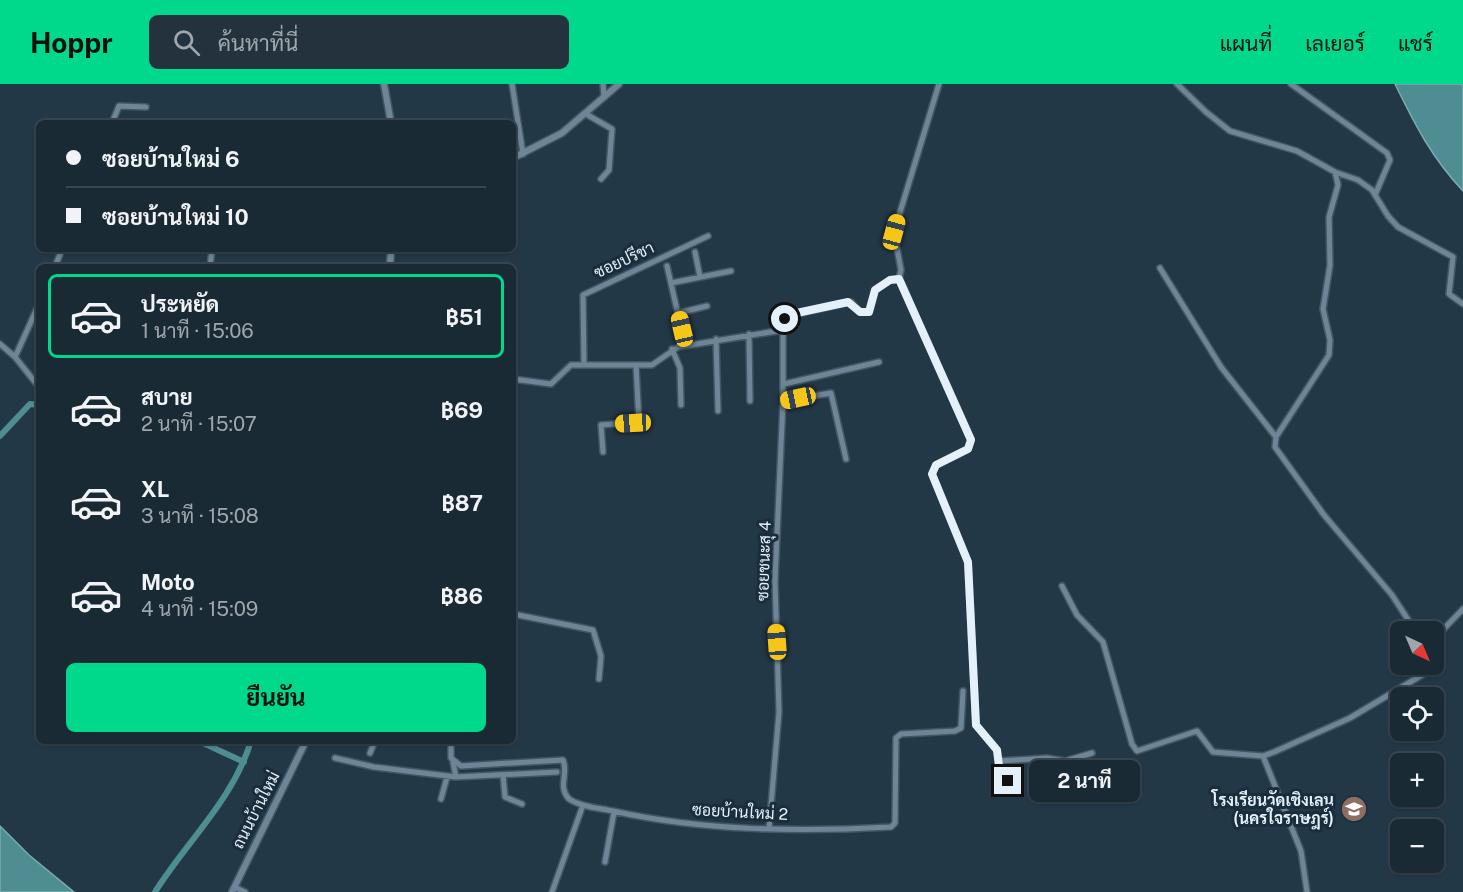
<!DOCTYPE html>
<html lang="th">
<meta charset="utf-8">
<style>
body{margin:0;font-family:"Public Sans",Sarabun,sans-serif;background:#23323d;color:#f1f3f6;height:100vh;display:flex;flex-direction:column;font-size:22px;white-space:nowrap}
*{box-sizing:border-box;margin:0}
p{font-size:20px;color:#9fa7ad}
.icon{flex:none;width:33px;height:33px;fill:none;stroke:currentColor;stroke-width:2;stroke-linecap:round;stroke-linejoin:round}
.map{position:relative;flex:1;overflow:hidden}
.panel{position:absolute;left:36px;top:180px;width:480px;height:480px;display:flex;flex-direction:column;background:#1a2a35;border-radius:9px;box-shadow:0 2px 4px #0004,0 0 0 2px #384650}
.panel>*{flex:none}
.banner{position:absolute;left:36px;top:36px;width:480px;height:132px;border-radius:9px;box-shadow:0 2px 4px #0004,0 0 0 2px #384650;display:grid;align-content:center;height:132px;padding:0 30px;background:#1a2a35}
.needle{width:39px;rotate:136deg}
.buttons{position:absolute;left:1390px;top:537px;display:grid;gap:12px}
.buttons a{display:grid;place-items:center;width:54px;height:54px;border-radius:9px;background:#1a2a35;box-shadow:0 2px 4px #0004,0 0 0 2px #384650;font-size:30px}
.end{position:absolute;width:27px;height:27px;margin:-14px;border:8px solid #e4f1fb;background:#111;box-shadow:0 0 0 3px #111}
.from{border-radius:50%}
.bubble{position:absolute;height:42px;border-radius:9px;background:#1a2a35;box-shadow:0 2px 4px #0004,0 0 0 2px #384650;font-size:20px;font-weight:700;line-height:42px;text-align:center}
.car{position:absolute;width:18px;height:36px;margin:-18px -9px;border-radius:8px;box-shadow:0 0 4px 2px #0007;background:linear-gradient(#f5c518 24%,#345 0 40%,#f5c518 0 76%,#345 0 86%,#f5c518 0)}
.banner b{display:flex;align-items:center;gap:21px;height:57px;font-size:22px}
.banner b+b{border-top:2px solid #384650}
.banner i{width:15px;height:15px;background:#f1f3f6}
ul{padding:10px 0 0;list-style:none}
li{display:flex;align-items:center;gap:18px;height:84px;margin:0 12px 9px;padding:0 18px;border:3px solid transparent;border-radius:9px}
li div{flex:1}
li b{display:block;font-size:22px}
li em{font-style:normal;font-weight:700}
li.active{border-color:#00d98c}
li>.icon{width:54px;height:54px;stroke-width:1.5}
.button{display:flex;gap:12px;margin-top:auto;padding:12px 30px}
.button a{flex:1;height:69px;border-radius:9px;background:#00d98c;color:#111;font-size:24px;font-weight:700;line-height:69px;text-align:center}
header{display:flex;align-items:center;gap:36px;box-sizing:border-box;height:84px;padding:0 30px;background:#00d98c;color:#111}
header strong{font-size:28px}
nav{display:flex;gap:33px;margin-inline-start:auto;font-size:21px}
.search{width:420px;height:54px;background:#23323d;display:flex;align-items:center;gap:15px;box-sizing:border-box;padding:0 21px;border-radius:9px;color:#9fa7ad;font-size:22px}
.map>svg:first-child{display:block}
</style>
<header>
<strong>Hoppr</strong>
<div class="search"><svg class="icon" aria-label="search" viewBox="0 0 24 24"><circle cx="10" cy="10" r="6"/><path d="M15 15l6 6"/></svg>ค้นหาที่นี่</div>
<nav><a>แผนที่</a><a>เลเยอร์</a><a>แชร์</a></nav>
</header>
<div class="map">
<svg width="1463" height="808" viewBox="0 0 1463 808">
<rect width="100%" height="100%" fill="#233847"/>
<path fill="#4e8d92" stroke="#7babb2" stroke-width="1.5" d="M1395,0H1463V107C1432,74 1415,41 1395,0Z
M0,742L29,771L74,808H0Z"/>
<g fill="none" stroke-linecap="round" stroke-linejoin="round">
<path stroke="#4e8d92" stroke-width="6" d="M0,352L30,320L39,321
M157,657L203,659L244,678
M155,808C187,757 233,716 251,657"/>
<g stroke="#435663" stroke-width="8">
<path id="minor" d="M512,0L523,70
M603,0L604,13
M939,0L894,148L901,186L899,195L971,355L968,365L936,381L932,390L968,478L976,641L997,666L1000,690L1008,697
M1177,0L1206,28L1230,47L1297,67L1335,88L1358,96L1372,106L1388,132L1398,143L1453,173L1449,210L1463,220
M1291,0L1387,69L1390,76L1375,111
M586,30L612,45L609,86L601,95
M112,39L119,22L146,23
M1335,88L1338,101L1329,133L1330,181L1323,225L1330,256L1329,271L1276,353L1275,363L1324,431L1392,511L1416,548
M695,168L700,193
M667,182L685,261
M55,183L62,165
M210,183L212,165
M1160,184L1221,283L1276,353
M671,199L731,187
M678,229L707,222
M749,250L750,317
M716,255L718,327
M0,260L15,273L39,303
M672,265L680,284L681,321
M15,273L39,220
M584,281L583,211L708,152
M513,295L551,300L571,281H652L678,263L783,246L787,232L851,218L860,228H869L875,206L890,196L899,195
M784,300L879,278
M783,317L831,309L846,375
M603,368L601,341L639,338L636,282
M1062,502L1077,531L1103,558L1132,660L1137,667L1197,647L1213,668L1263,672L1274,668L1350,634L1437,582L1434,577
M513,530L593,546L601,572L599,595
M1434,555L1463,525
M451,657V674L461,682L563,676C569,690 557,702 569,715C581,723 599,724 613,727C703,747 799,748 891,743L895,739L896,654L901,650L955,647L961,644L963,607
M370,669L375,657
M1263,672L1301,767L1307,808
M335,674L374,683L456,693
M999,677L1047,674L1065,677L1092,669
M453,678L456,693L557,688
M503,691L505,713L522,720
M441,715L447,693
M769,745L779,628L775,497L783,317V246
M605,778L614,728
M234,803L245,808
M552,808L583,721"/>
</g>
<g stroke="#435663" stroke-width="9">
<path id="tertiary" d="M384,0L391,39
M513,74L562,49L619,0
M390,183L391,165
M232,808L306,657"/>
</g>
<use href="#minor" stroke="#6d8596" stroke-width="5"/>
<use href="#tertiary" stroke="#6d8596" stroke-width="6"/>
</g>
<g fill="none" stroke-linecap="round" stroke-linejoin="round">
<path stroke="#e4f1fb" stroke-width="8" d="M785,235L792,230L848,218L860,228H869L875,206L890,196L899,195L971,356L968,365L936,381L932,390L968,478L976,641L997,666L1000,690L1008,697"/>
</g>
<defs>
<g id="school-disc" transform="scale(1.35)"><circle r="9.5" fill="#8d6e63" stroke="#192d3c"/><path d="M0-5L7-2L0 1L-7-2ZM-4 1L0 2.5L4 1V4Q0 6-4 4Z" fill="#fff"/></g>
</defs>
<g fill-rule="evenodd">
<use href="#school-disc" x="1354" y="725"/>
</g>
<g text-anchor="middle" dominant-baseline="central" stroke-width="6" stroke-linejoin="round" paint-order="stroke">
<g font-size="16" fill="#e4f1fb" stroke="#192d3c">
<text transform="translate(624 176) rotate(-25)">ซอยปรีชา</text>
<text transform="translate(764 477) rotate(-88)">ซอยชนะสุ 4</text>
<text transform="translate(256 726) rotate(-63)">ถนนบ้านใหม่</text>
<text transform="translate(740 728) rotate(3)">ซอยบ้านใหม่ 2</text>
</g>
<g font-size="16" font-weight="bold" fill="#e4f1fb" stroke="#192d3c" text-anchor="end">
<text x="1334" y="716">โรงเรียนวัดเชิงเลน<tspan x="1334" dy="18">(นครใจราษฎร์)</tspan></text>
</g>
</g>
</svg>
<div class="buttons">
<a><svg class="needle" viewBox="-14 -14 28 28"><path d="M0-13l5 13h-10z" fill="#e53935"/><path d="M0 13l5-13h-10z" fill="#9fa7ad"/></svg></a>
<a><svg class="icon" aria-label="locate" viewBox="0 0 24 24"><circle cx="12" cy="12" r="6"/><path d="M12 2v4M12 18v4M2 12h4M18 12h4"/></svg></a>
<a>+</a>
<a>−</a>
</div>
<i class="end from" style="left:785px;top:235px"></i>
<i class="end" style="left:1008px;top:697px"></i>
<div class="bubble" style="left:1029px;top:676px;width:111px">2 นาที</div>
<i class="car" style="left:894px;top:148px;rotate:15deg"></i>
<i class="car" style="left:682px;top:245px;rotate:347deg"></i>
<i class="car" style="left:798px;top:314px;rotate:258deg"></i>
<i class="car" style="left:633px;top:339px;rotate:267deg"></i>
<i class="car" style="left:777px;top:558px;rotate:356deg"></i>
<div class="banner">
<b><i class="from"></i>ซอยบ้านใหม่ 6</b>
<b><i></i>ซอยบ้านใหม่ 10</b>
</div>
<section class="panel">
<ul>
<li class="active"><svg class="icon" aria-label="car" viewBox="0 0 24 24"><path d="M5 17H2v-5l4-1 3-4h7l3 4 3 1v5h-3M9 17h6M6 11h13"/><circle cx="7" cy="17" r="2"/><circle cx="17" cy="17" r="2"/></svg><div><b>ประหยัด</b><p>1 นาที · 15:06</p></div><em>฿51</em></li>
<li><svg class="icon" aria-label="car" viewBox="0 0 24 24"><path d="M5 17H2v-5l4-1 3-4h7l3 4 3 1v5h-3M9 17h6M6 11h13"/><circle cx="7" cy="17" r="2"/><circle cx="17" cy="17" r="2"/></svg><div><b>สบาย</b><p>2 นาที · 15:07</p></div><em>฿69</em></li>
<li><svg class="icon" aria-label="car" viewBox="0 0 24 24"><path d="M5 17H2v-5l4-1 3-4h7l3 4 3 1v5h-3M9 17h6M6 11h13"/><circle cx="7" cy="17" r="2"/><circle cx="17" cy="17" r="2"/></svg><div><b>XL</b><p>3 นาที · 15:08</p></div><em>฿87</em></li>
<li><svg class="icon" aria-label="car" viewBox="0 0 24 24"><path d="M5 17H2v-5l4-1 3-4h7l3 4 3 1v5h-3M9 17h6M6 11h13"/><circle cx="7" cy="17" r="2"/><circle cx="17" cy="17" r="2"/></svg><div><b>Moto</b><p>4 นาที · 15:09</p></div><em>฿86</em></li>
</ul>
<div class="button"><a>ยืนยัน</a></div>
</section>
</div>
